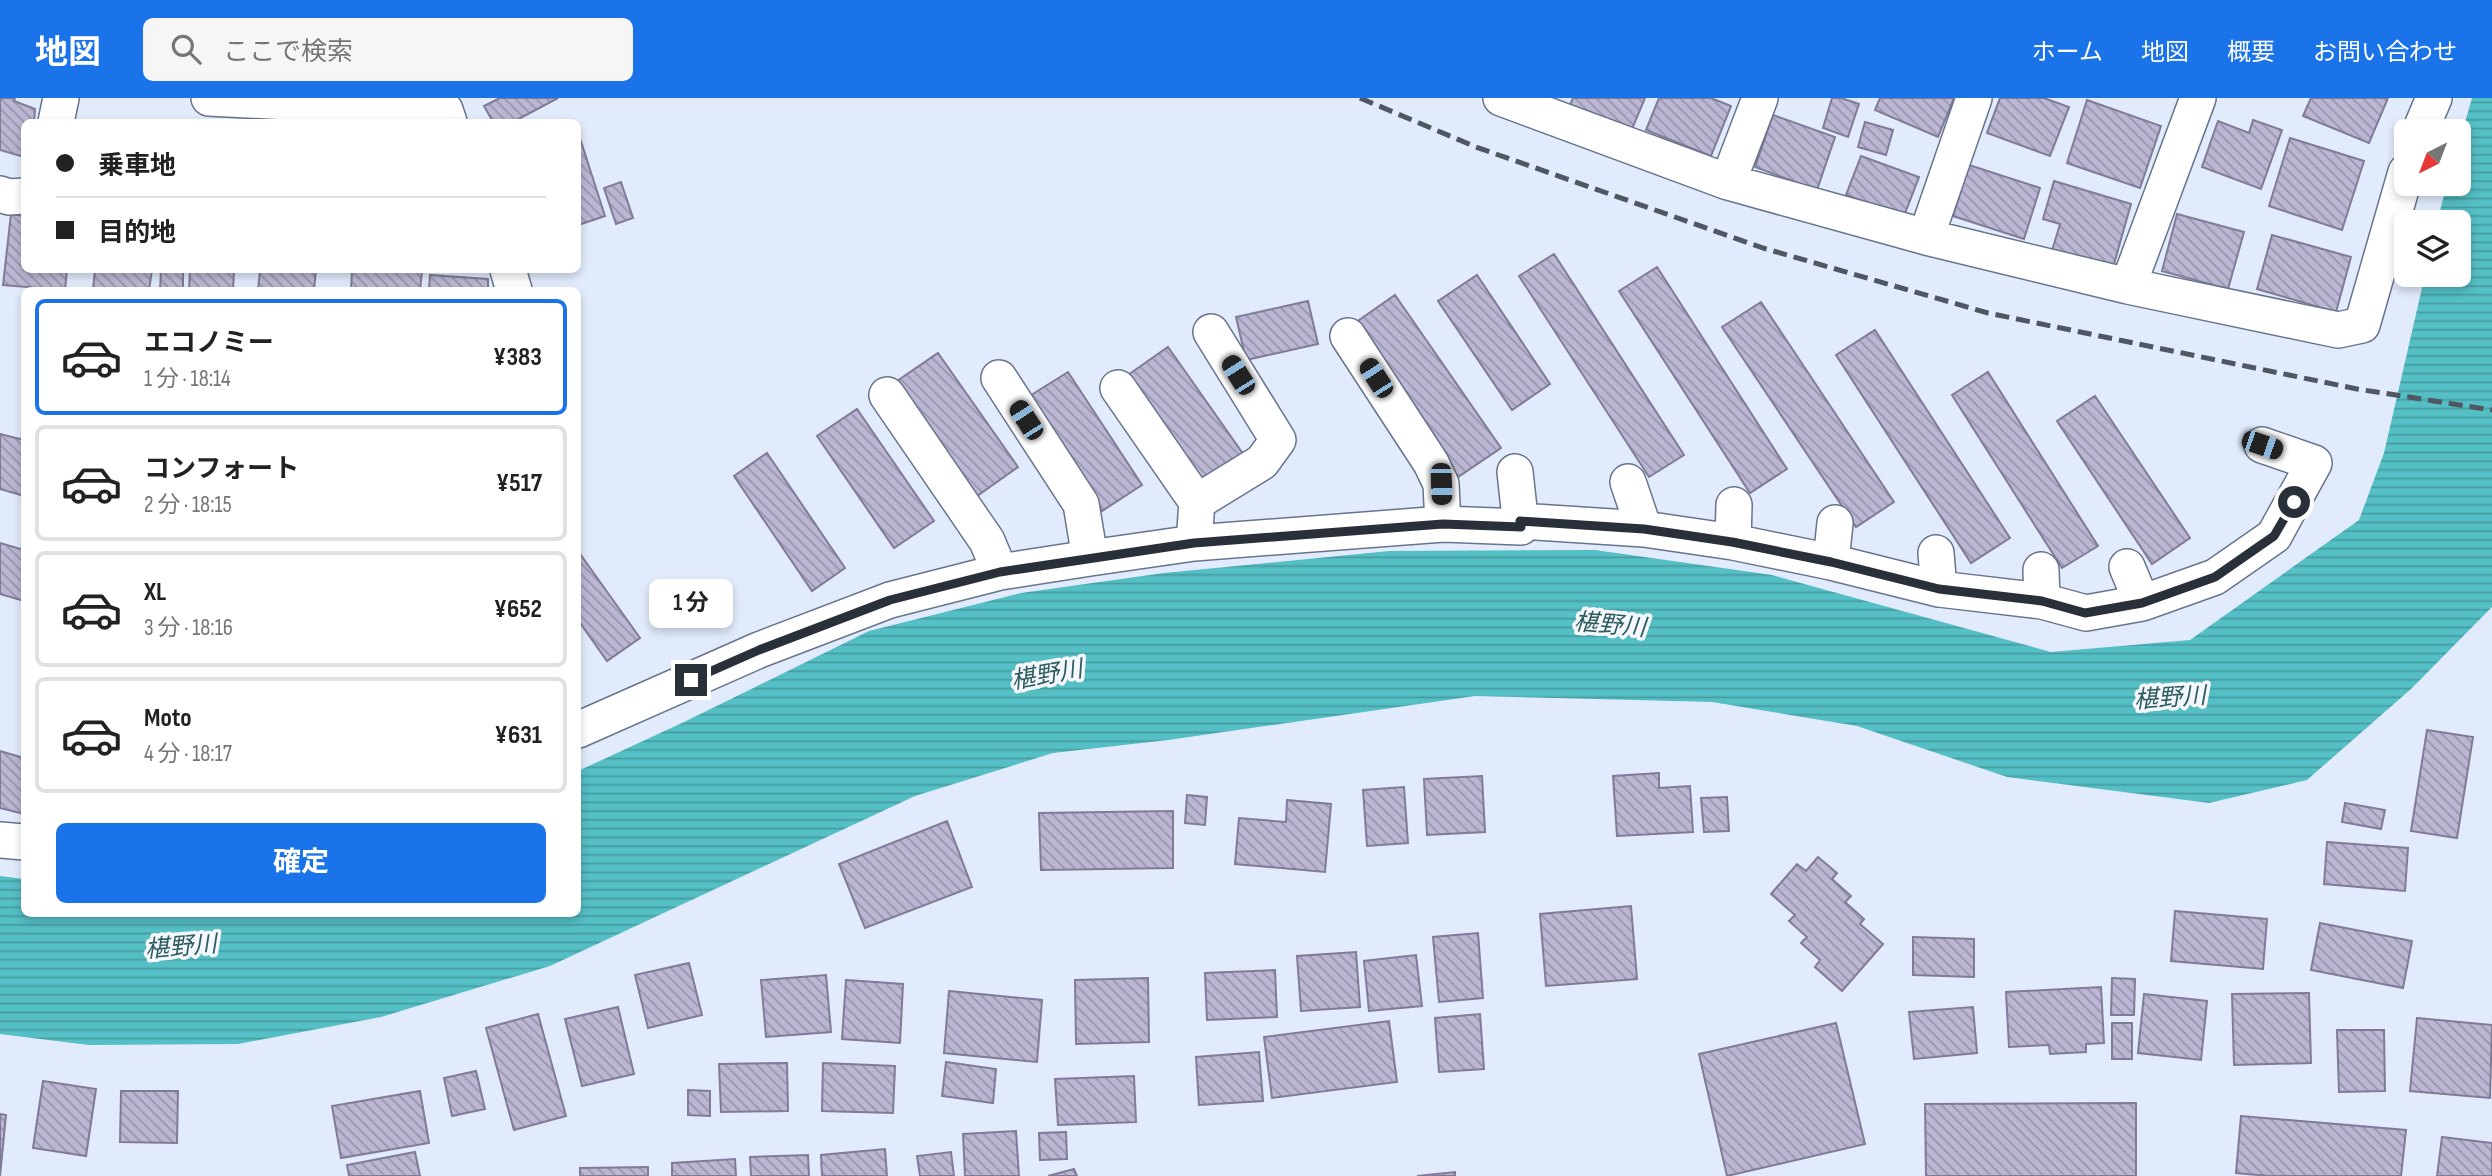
<!DOCTYPE html>
<html lang="ja">
<meta charset="utf-8">
<style>
body{margin:0;font-family:"Sofia Sans Condensed","Noto Sans JP",sans-serif;background:#f6f6f6;color:#222;height:100vh;display:flex;flex-direction:column;font-size:26px;white-space:nowrap}
*{box-sizing:border-box;margin:0}
p{font-size:23px;color:#767676}
.icon{flex:none;width:38px;height:38px;fill:none;stroke:currentColor;stroke-width:2;stroke-linecap:round;stroke-linejoin:round}
.map{position:relative;flex:1;overflow:hidden}
.panel{position:absolute;left:21px;top:189px;width:560px;height:630px;display:flex;flex-direction:column;background:#fff;border-radius:10px;box-shadow:0 4px 10px #0003}
.panel>*{flex:none}
.banner{position:absolute;left:21px;top:21px;width:560px;height:154px;border-radius:10px;box-shadow:0 4px 10px #0003;display:grid;align-content:center;height:154px;padding:0 35px;background:#fff}
.needle{width:46px;rotate:222deg}
.tools{position:absolute;left:2394px;top:21px;display:grid;gap:14px}
.tools a{display:grid;place-items:center;width:77px;height:77px;border-radius:10px;background:#fff;box-shadow:0 4px 10px #0003;font-size:35px}
.end{position:absolute;width:32px;height:32px;margin:-16px;border:9px solid #2a303a;background:#fff;box-shadow:0 0 0 4px #fff}
.from{border-radius:50%}
.bubble{position:absolute;height:49px;border-radius:10px;background:#fff;box-shadow:0 4px 10px #0003;font-size:23px;font-weight:700;line-height:49px;text-align:center}
.car{position:absolute;width:21px;height:42px;margin:-21px -10px;border-radius:9px;box-shadow:0 0 5px 2px #0007;background:linear-gradient(#222 24%,#8ab4d8 0 40%,#222 0 76%,#8ab4d8 0 86%,#222 0)}
.banner b{display:flex;align-items:center;gap:24px;height:66px;font-size:26px}
.banner b+b{border-top:2px solid #e0e0e0}
.banner i{width:18px;height:18px;background:#222}
ul{padding:12px 0 0;list-style:none}
li{display:flex;align-items:center;gap:21px;height:116px;margin:0 14px 10px;padding:0 21px;border:4px solid #e0e0e0;border-radius:10px}
li div{flex:1}
li b{display:block;font-size:26px}
li em{font-style:normal;font-weight:700}
li.current{border-color:#1a73e8}
li>.icon{width:63px;height:63px;stroke-width:1.5}
.cta{display:flex;gap:14px;margin-top:auto;padding:14px 35px}
.cta a{flex:1;height:80px;border-radius:10px;background:#1a73e8;color:#fff;font-size:28px;font-weight:700;line-height:80px;text-align:center}
header{display:flex;align-items:center;gap:42px;box-sizing:border-box;height:98px;padding:0 35px;background:#1a73e8;color:#fff}
header strong{font-size:33px}
nav{display:flex;gap:38px;margin-inline-start:auto;font-size:24px}
.search{width:490px;height:63px;background:#f6f6f6;display:flex;align-items:center;gap:18px;box-sizing:border-box;padding:0 24px;border-radius:10px;color:#767676;font-size:26px}
.map>svg:first-child{display:block}
</style>
<header>
<strong>地図</strong>
<div class="search"><svg class="icon" aria-label="search" viewBox="0 0 24 24"><circle cx="10" cy="10" r="6"/><path d="M15 15l6 6"/></svg>ここで検索</div>
<nav><a>ホーム</a><a>地図</a><a>概要</a><a>お問い合わせ</a></nav>
</header>
<div class="map">
<svg width="2492" height="1078" viewBox="0 0 2492 1078">
<defs>
<pattern id="water-rules" width="6" height="5" patternUnits="userSpaceOnUse" patternTransform="scale(1.75)"><rect width="6" height="5" fill="#54bfc5"/><path d="M0 2.5h6" fill="none" stroke="#469ca1"/></pattern>
<pattern id="building-back-hatch" width="6" height="6" patternUnits="userSpaceOnUse" patternTransform="scale(1.75)"><rect width="6" height="6" fill="#bbb6d3"/><path d="M-1 5l2 2M0 0l6 6M5-1l2 2" fill="none" stroke="#9894ac"/></pattern>
</defs>
<rect width="100%" height="100%" fill="#e1ebfc"/>
<path fill="url(#water-rules)" d="M2472,0H2492V509L2411,591L2307,682L2209,705L2007,679L1857,628L1712,604L1475,598L1168,642L1053,655L915,698L550,868L381,919L238,946L89,947L0,936V778L24,781V816H578V673L684,624L869,533L1021,495L1164,475L1389,453L1595,452L1772,477L2051,554L2190,542L2359,422L2384,355L2425,177H2459V124H2437L2447,86H2459V45Z"/>
<path fill="url(#building-back-hatch)" stroke="#807b96" stroke-width="2" d="M0,0H15L14,3L35,11L34,24H24V59L0,52Z
M500,0H558L513,24H493L484,8Z
M1573,0H1645L1632,31L1570,7Z
M1659,0H1711L1731,8L1711,58L1646,32Z
M1832,0H1841L1859,6L1848,39L1823,30Z
M1880,0H1954L1938,39L1875,12Z
M2000,0H2044L2069,9L2050,58L1987,35Z
M2311,0H2388L2369,45L2303,18Z
M2087,2L2161,28L2140,90L2067,65Z
M1773,17L1835,39L1817,92L1755,69Z
M2253,22L2282,32L2261,91L2202,69L2218,23L2249,35Z
M1865,24L1893,32L1886,57L1858,49Z
M578,34L605,118L578,127Z
M2290,40L2364,63L2342,132L2269,108Z
M1861,58L1919,79L1904,118L1846,97Z
M1969,67L2040,90L2024,141L1953,118Z
M2054,83L2131,106L2112,173L2051,156L2060,126L2043,121Z
M621,84L633,120L616,126L604,90Z
M11,116L24,118V172H67L65,192L3,187Z
M2177,116L2244,134L2228,191L2162,173Z
M2272,137L2351,159L2336,214L2257,191Z
M1554,156L1684,357L1649,379L1519,178Z
M1657,169L1787,371L1750,395L1619,193Z
M95,172H152L149,192H93Z
M161,172H183V192H160Z
M190,172H234L233,192H189Z
M260,172H316L314,192H258Z
M352,172L422,173L420,192H351Z
M430,177L488,181V192H429Z
M1477,177L1550,286L1512,312L1438,203Z
M1395,197L1501,350L1458,379L1352,227Z
M1308,203L1318,246L1246,262L1236,219Z
M1761,204L1894,404L1856,429L1722,229Z
M1875,232L2010,440L1971,465L1836,257Z
M1168,249L1246,360L1205,388L1128,277Z
M938,255L1018,369L977,398L897,283Z
M1068,274L1142,387L1102,413L1028,299Z
M1988,274L2098,448L2062,470L1952,297Z
M2095,298L2190,440L2152,466L2057,323Z
M857,311L934,423L894,450L817,338Z
M0,336L24,342V398L0,391Z
M767,355L845,470L812,493L734,378Z
M0,445L24,452V503L0,496Z
M578,453L640,540L607,563L578,522Z
M2427,632L2473,639L2457,740L2411,733Z
M0,653L24,660V716L0,710Z
M1659,675V690L1690,688L1693,734L1617,738L1613,678Z
M1482,678L1485,734L1427,737L1424,681Z
M1404,689L1408,745L1367,748L1363,692Z
M1187,697L1207,699L1205,727L1185,725Z
M1727,699L1729,733L1704,734L1701,700Z
M1287,702L1331,706L1325,774L1235,766L1239,720L1286,724Z
M2345,705L2385,712L2381,731L2342,724Z
M1173,713V770L1041,772L1039,715Z
M947,723L972,789L865,830L839,766Z
M2327,744L2408,750L2405,793L2324,786Z
M1818,759L1837,775L1832,781L1851,798L1845,804L1864,821L1860,826L1883,846L1842,893L1815,869L1820,862L1801,845L1807,839L1789,823L1795,817L1771,796L1797,766L1806,773Z
M1631,808L1637,881L1546,888L1540,816Z
M2175,813L2267,821L2263,871L2171,863Z
M2320,825L2412,843L2403,890L2311,872Z
M1478,835L1483,900L1439,904L1433,839Z
M1913,839L1974,841V879L1913,877Z
M1356,854L1360,909L1301,913L1297,858Z
M1416,857L1422,908L1369,913L1364,863Z
M689,865L702,917L648,930L635,877Z
M1275,872L1277,919L1207,922L1205,875Z
M826,877L831,934L766,939L761,882Z
M1148,880L1149,944L1076,946L1075,882Z
M2112,880L2135,881L2134,917H2111Z
M846,882L903,886L900,945L842,941Z
M2101,889L2104,945L2086,946V954L2050,956L2049,947L2009,949L2006,894Z
M949,893L1042,902L1037,964L944,955Z
M2309,895L2311,965L2234,967L2232,896Z
M2144,896L2207,903L2201,962L2138,955Z
M618,909L634,976L582,988L565,921Z
M1973,909L1977,955L1914,961L1909,914Z
M538,916L566,1018L514,1032L486,930Z
M1480,916L1484,971L1439,974L1435,920Z
M2417,920L2492,927L2490,1000L2410,993Z
M1389,923L1397,984L1272,1000L1264,939Z
M1836,925L1865,1046L1727,1078L1699,956Z
M2112,925H2132V961H2112Z
M2337,932H2384L2385,993L2339,994Z
M1259,954L1263,1003L1199,1007L1196,959Z
M946,964L996,971L993,1005L942,998Z
M787,965L788,1013L721,1014L719,966Z
M823,965L895,968L893,1015L822,1013Z
M476,973L485,1011L452,1018L444,980Z
M1134,978L1136,1024L1058,1027L1055,981Z
M43,983L96,991L86,1058L33,1050Z
M688,992L710,993V1018L688,1017Z
M121,993H178L177,1045L120,1044Z
M420,993L429,1045L341,1060L332,1008Z
M2136,1005V1078H1926L1925,1006Z
M0,1016L6,1017L0,1078Z
M2241,1018L2406,1032L2401,1078H2269L2236,1075Z
M1016,1033L1019,1078H965L963,1036Z
M1066,1034L1067,1061L1040,1062L1039,1035Z
M2442,1039L2492,1045V1078H2437Z
M885,1051L887,1078H822L821,1057Z
M415,1054L420,1078H349L347,1067Z
M951,1054L954,1078H920L917,1058Z
M808,1057L809,1078H751L750,1059Z
M735,1061L736,1078H672V1065Z
M648,1069V1078H580V1070Z
M1074,1071L1077,1078H1048Z
M1455,1074V1078H1417Z"/>
<g fill="none" stroke-linecap="round" stroke-linejoin="round">
<g stroke="#67748d" stroke-width="38">
<path id="street" d="M209,0L445,12L449,24
M1501,0L1728,84L1926,139L2128,188L2338,232L2362,227L2406,74
M56,24L61,0
M2420,33L2434,0
M1728,84L1760,0
M0,96L9,99L24,98
M1926,139L1974,0
M508,172L514,192
M2128,188L2198,0
M999,280L1081,406L1090,460L1000,474
M1197,404L1262,364L1278,342L1211,234
M1520,423L1644,431L1628,384
M1443,426L1521,429L1515,374
M1644,431L1733,444L1734,407
M1733,444L1831,464L1835,425
M1194,445L1443,426L1441,386L1431,365L1348,238
M1090,460L1194,445L1197,404L1118,290
M1831,464L1939,491L1936,455
M1939,491L2042,503L2041,472
M2042,503L2086,515L2142,505L2127,469
M2142,505L2215,479L2274,438L2314,365L2262,347
M578,632L759,552L890,502L1000,474L987,443L887,297
M0,742L24,744"/>
</g>
<use href="#street" stroke="#fff" stroke-width="35"/>
<path stroke="#505662" stroke-width="5" stroke-dasharray="14 7" stroke-linecap="butt" d="M1360,0L1476,49L1763,150L1988,215L2357,291L2492,312"/>
</g>
<g fill="none" stroke-linecap="round" stroke-linejoin="round">
<path stroke="#2a303a" stroke-width="9" d="M691,582L759,552L890,502L1000,474L1194,445L1443,426L1521,429L1520,423L1644,431L1732,444L1831,464L1939,491L2042,503L2085,515L2142,505L2215,479L2274,438L2294,404"/>
</g>
<g text-anchor="middle" dominant-baseline="central" stroke-width="7" stroke-linejoin="round" paint-order="stroke">
<g font-size="24" font-style="italic" fill="#2e5c5f" stroke="#f4f8fd">
<text transform="translate(1610 527) rotate(5)">椹野川</text>
<text transform="translate(1047 577) rotate(-10)">椹野川</text>
<text transform="translate(2170 600) rotate(-4)">椹野川</text>
<text transform="translate(181 849) rotate(-5)">椹野川</text>
</g>
</g>
</svg>
<div class="tools">
<a><svg class="needle" viewBox="-14 -14 28 28"><path d="M0-13l5 13h-10z" fill="#e53935"/><path d="M0 13l5-13h-10z" fill="#767676"/></svg></a>
<a><svg class="icon" aria-label="layers" viewBox="0 0 24 24"><path d="M12 4l9 5-9 5-9-5zM3 14l9 5 9-5"/></svg></a>
</div>
<i class="end from" style="left:2294px;top:404px"></i>
<i class="end" style="left:691px;top:582px"></i>
<div class="bubble" style="left:649px;top:481px;width:84px">1 分</div>
<i class="car" style="left:1238px;top:277px;rotate:328deg"></i>
<i class="car" style="left:1376px;top:280px;rotate:327deg"></i>
<i class="car" style="left:1026px;top:322px;rotate:327deg"></i>
<i class="car" style="left:2262px;top:347px;rotate:109deg"></i>
<i class="car" style="left:1441px;top:386px;rotate:178deg"></i>
<div class="banner">
<b><i class="from"></i>乗車地</b>
<b><i></i>目的地</b>
</div>
<section class="panel">
<ul>
<li class="current"><svg class="icon" aria-label="car" viewBox="0 0 24 24"><path d="M5 17H2v-5l4-1 3-4h7l3 4 3 1v5h-3M9 17h6M6 11h13"/><circle cx="7" cy="17" r="2"/><circle cx="17" cy="17" r="2"/></svg><div><b>エコノミー</b><p>1 分 · 18:14</p></div><em>¥383</em></li>
<li><svg class="icon" aria-label="car" viewBox="0 0 24 24"><path d="M5 17H2v-5l4-1 3-4h7l3 4 3 1v5h-3M9 17h6M6 11h13"/><circle cx="7" cy="17" r="2"/><circle cx="17" cy="17" r="2"/></svg><div><b>コンフォート</b><p>2 分 · 18:15</p></div><em>¥517</em></li>
<li><svg class="icon" aria-label="car" viewBox="0 0 24 24"><path d="M5 17H2v-5l4-1 3-4h7l3 4 3 1v5h-3M9 17h6M6 11h13"/><circle cx="7" cy="17" r="2"/><circle cx="17" cy="17" r="2"/></svg><div><b>XL</b><p>3 分 · 18:16</p></div><em>¥652</em></li>
<li><svg class="icon" aria-label="car" viewBox="0 0 24 24"><path d="M5 17H2v-5l4-1 3-4h7l3 4 3 1v5h-3M9 17h6M6 11h13"/><circle cx="7" cy="17" r="2"/><circle cx="17" cy="17" r="2"/></svg><div><b>Moto</b><p>4 分 · 18:17</p></div><em>¥631</em></li>
</ul>
<div class="cta"><a>確定</a></div>
</section>
</div>
